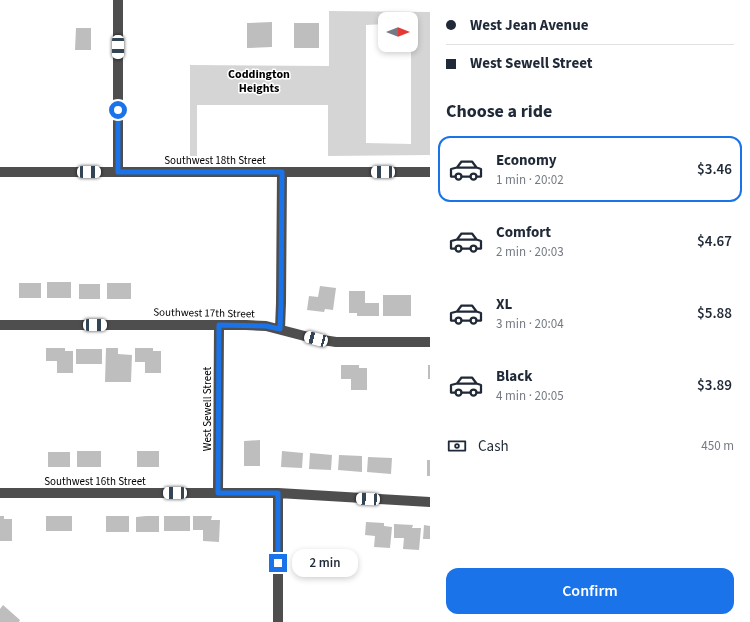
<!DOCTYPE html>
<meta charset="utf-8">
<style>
body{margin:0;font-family:"Source Sans 3",sans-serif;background:#f2f2f3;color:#1f2937;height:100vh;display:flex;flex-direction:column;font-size:15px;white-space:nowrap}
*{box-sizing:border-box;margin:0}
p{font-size:13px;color:#747a83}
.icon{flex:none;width:22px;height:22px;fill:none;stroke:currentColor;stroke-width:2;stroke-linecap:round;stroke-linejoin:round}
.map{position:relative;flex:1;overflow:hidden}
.panel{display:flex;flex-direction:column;background:#fff;width:320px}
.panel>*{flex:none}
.top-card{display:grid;align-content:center;height:88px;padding:0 16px;background:#fff}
.needle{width:26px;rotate:90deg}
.tools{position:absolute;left:378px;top:12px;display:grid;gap:8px}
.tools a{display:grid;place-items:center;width:40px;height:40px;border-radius:8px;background:#fff;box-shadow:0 2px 6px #0003;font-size:20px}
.end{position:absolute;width:18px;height:18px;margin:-9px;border:5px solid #1a73e8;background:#fff;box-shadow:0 0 0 2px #fff}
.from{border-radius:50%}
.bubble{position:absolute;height:28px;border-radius:12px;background:#fff;box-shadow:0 2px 6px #0003;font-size:13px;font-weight:600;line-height:28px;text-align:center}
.car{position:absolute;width:12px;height:24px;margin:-12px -6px;border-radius:5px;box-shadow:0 0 3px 1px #0007;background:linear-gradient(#fff 24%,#345 0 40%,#fff 0 76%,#345 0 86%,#fff 0)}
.top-card b{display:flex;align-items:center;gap:14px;height:38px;font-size:15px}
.top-card b+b{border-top:1px solid #e0e1e3}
.top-card i{width:10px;height:10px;background:#1f2937}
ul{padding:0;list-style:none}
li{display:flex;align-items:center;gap:12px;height:66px;margin:0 8px 6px;padding:0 8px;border:2px solid transparent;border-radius:12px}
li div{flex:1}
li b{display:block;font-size:15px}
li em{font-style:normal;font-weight:600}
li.on{border-color:#1a73e8}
li>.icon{width:36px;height:36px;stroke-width:1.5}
h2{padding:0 16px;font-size:18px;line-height:48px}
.pay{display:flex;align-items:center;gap:10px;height:44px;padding:0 16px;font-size:15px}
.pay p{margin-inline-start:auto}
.action{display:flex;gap:8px;margin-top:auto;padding:8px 16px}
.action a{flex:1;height:46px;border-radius:12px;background:#1a73e8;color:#fff;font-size:16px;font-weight:600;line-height:46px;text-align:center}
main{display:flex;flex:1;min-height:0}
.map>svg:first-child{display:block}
</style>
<main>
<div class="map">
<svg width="430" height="622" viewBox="0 0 430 622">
<rect width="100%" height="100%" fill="#fff"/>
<path fill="#d5d5d5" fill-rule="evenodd" d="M329,11L430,12V155L328,156V105H197V156H190V65L329,66ZM385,19H411V144L366,143V25L385,24Z"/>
<path fill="#bebebe" d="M272,22V47L247,48V23Z
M294,23H319V48H294Z
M76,28H91V50H75Z
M47,282H71V298H47Z
M19,283H41V298H19Z
M107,283H131V299H107Z
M79,284H100V299H79Z
M320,286L336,288L333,310L325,309L324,312L307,310L309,296L318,297Z
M349,291H365V303H379V316H357V313H349Z
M383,295H411V316H383Z
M46,348H65V351H73V373H57V361H46Z
M106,348H118V354L132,355L131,382H105Z
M135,348H153V351H161V373H145V362H135Z
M76,349H102V364H76Z
M341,365H359V368H367V390H351V379H341Z
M428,365H430V379H428Z
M260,440V466H244V441Z
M77,451H101V467H77Z
M137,451H159V467H137Z
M282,451L303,453L302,468L281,467Z
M48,452H70V467H48Z
M310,453L332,455L331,470L309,469Z
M339,455L362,456V472L338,470Z
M368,457L392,458L391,474L367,472Z
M427,460H430V476H427Z
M0,516H4V519H12V541H0Z
M46,516H72V531H46Z
M106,516H129V532H106Z
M146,516H159V532H136V517Z
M164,516H190V531H164Z
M193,516H212L211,520H220L219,542L203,541V530H193Z
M366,522L384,523V526L392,527L390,548L374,547L375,536L365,535Z
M394,524L413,525L412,528H421L419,550L403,549L404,538H394Z
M424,525L430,526V539H423Z
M3,605L20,620L19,622H0V609Z"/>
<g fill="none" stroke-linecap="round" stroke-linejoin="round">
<path stroke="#4e4e4e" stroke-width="10" d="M118,0V172
M0,172H430
M0,325H246L266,326L316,339L336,342H430
M280,329L281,303L282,172
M0,493H278L430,502
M218,493L219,325
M278,622V493"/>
</g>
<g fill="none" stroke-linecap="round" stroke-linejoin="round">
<path stroke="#1a73e8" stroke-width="5" d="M118,110V172H282L281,303L280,329L266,326L219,325L218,493H278V563"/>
</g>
<g text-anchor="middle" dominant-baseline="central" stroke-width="3" stroke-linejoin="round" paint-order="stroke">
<g font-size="11" fill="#000" stroke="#fff">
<text x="215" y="160">Southwest 18th Street</text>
<text transform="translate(204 313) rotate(1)">Southwest 17th Street</text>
<text transform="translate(207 409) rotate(-90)">West Sewell Street</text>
<text x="95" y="481">Southwest 16th Street</text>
</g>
<g font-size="12" font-weight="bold" fill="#000" stroke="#fff">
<text x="259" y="74">Coddington<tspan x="259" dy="14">Heights</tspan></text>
</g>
</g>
</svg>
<div class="tools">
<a><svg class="needle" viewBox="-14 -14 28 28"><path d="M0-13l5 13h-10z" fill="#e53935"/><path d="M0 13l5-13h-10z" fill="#747a83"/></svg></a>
</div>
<i class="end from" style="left:118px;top:110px"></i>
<i class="end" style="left:278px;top:563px"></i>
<div class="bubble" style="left:292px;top:549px;width:66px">2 min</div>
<i class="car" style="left:118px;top:47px;rotate:180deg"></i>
<i class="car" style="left:89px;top:172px;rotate:90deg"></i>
<i class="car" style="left:383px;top:172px;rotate:270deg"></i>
<i class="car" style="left:95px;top:325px;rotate:90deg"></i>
<i class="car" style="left:316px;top:339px;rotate:285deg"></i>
<i class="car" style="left:175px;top:493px;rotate:270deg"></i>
<i class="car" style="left:368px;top:499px;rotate:273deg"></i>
</div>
<section class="panel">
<div class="top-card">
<b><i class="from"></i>West Jean Avenue</b>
<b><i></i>West Sewell Street</b>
</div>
<h2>Choose a ride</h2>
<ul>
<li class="on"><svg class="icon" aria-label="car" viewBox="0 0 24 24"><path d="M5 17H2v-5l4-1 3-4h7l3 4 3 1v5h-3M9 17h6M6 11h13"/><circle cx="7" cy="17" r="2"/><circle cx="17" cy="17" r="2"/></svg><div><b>Economy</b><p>1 min · 20:02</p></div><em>$3.46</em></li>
<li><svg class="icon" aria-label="car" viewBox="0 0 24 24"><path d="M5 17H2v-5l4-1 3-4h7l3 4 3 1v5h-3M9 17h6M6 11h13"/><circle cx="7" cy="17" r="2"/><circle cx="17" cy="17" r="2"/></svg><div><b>Comfort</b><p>2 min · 20:03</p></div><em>$4.67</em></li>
<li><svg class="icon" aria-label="car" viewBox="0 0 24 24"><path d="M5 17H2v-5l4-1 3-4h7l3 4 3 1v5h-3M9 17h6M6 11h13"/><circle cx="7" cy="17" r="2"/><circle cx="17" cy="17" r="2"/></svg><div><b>XL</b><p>3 min · 20:04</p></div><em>$5.88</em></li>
<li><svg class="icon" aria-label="car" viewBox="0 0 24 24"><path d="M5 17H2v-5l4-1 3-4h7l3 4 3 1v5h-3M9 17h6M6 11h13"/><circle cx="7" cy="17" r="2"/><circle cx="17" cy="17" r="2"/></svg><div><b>Black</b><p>4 min · 20:05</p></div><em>$3.89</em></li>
</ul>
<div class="pay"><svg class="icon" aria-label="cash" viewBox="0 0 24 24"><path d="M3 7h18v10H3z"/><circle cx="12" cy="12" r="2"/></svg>Cash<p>450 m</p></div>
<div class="action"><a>Confirm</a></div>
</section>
</main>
